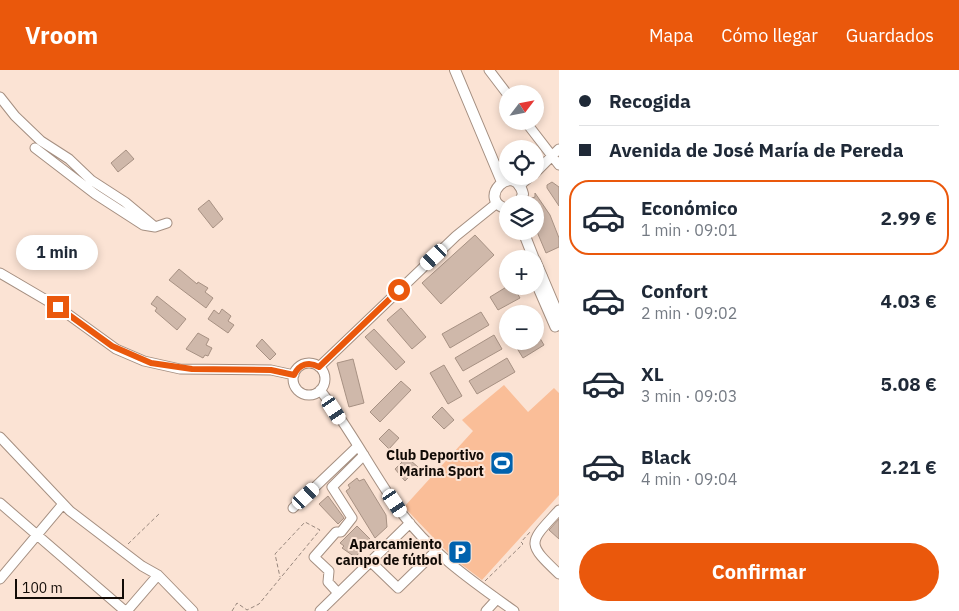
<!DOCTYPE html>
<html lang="es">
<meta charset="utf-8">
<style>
body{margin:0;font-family:"IBM Plex Sans",sans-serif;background:#f2f2f3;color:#1f2937;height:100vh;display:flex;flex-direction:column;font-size:19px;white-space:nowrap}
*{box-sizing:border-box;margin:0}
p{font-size:16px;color:#747a83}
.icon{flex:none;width:28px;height:28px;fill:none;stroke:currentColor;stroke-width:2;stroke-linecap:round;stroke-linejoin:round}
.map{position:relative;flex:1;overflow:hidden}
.details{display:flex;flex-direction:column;background:#fff;width:400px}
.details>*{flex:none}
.guide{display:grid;align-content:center;height:110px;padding:0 20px;background:#fff}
.needle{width:32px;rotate:58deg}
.fabs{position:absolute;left:499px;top:15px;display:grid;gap:10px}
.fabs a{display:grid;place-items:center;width:45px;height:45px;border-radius:50%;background:#fff;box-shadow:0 2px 8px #0003;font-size:25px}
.scale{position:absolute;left:15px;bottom:12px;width:109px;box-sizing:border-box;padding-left:5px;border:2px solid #120b06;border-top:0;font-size:14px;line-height:18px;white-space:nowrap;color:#120b06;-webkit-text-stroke:4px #fbe3d4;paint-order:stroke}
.end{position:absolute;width:22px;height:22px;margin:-11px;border:6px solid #ea580c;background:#fff;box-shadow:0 0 0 2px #fff}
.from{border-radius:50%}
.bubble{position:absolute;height:35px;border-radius:18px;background:#fff;box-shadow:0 2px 8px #0003;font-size:16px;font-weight:800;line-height:35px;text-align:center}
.car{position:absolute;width:15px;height:30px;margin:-15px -8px;border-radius:6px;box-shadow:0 0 4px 1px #0007;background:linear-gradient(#fff 24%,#345 0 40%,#fff 0 76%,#345 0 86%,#fff 0)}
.guide b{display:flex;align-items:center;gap:18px;height:48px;font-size:19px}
.guide b+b{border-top:1px solid #e0e1e3}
.guide i{width:12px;height:12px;background:#1f2937}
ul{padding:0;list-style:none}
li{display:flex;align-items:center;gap:15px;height:75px;margin:0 10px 8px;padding:0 10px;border:2px solid transparent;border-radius:20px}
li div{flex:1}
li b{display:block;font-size:19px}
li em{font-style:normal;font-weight:800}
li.on{border-color:#ea580c}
li>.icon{width:45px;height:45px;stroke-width:1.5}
.cta{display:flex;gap:10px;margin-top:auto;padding:10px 20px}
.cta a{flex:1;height:58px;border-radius:30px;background:#ea580c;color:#fff;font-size:20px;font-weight:800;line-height:58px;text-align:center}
header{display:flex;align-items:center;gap:30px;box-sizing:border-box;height:70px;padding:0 25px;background:#ea580c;color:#fff}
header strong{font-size:24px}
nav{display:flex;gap:28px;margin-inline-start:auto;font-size:18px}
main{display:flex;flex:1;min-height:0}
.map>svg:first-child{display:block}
</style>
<header>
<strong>Vroom</strong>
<nav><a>Mapa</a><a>Cómo llegar</a><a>Guardados</a></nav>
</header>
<main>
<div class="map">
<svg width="559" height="541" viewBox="0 0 559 541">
<rect width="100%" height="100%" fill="#fbe3d4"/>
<path fill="#fabe98" d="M504,315L528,342L554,318L559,323V425L482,510L453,488L404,437L473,361L462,350Z"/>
<path fill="#cfb8aa" stroke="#a79183" d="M126,80L134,89L118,102L111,93Z
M552,112L559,117V136L547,118V115Z
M535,123L550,145L559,168V177L546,183L535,157V134H530L529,129L535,127Z
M209,130L223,149L213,158L198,139Z
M475,165L494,185L441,234L422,213Z
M179,199L197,214L198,212L208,218L205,222L213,228L206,238L169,210Z
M508,216H513L520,228L498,240L490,227Z
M157,226L186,249L177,260L155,241L157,238L151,234Z
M401,238L426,267L412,279L387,250Z
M222,239L231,246L228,251L234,255L228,263L208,249L214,240L219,244Z
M481,242L489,255L450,278L442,264Z
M374,259L405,292L396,300L365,267Z
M535,260L544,275L523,288L515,275L521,271H535Z
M198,263L209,269L206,275L212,278L208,286L205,285L203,288L186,279Z
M494,265L502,279L463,301L455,288Z
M262,269L276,284L270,290L256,276Z
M507,288L515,302L477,324L469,311Z
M353,289L364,333L349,337L337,293Z
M444,295L462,326L448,334L430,303Z
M401,311L411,320L380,352L370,342Z
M442,337L454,350L444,359L432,347Z
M389,359L399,368L389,379L379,369Z
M403,384L418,397L405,411L395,399L402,392L398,389Z
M357,408L359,411L364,409L386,445L387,457L375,468L346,421L350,418L348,415Z
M328,426L344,448L338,454L319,434Z
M559,449V469L549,460Z
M357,456L372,471L355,487L342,478L344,476L340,473Z"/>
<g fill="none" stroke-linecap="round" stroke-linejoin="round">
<g stroke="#a58f81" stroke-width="11">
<path id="minor" d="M489,0L508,25
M0,27L15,46L41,71L69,89L91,110L125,132L155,157
M525,51L559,95
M35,78L95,124L143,155L155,157L167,153
M535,103L559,79
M519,116L531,106
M0,203L58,237L116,279L144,291L180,299L271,300L294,305
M542,206L535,211L555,257L559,255
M293 309a16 16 0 1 1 32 0a16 16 0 1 1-32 0Z
M319,297L456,166L497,133
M320,320C350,358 372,402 400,441C431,483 472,511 514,541
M0,367L70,441L142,496L158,505L193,541
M0,433L125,541
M293,438L358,376
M559,440C529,473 525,472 559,504
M370,491L398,518L436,481
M0,509L63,434
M338,523L328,512L329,501L314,487L336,462H341L352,448L332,417L364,385
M127,541L158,505
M320,541L410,453
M486,541L497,529"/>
</g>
<g stroke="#a58f81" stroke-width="12">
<path id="major" d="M455,0L502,112
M508,139C474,131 514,89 523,124L519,134
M523,161L534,189
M535,190L559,247"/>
</g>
<path stroke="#98877d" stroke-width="1" stroke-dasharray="4 2.5" stroke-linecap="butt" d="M128,474L160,443
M485,511L523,474L521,472L530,462
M232,541L237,533L247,540L259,534L320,460L305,452L275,484L280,507"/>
<use href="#minor" stroke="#fff" stroke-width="9"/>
<use href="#major" stroke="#fff" stroke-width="10"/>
</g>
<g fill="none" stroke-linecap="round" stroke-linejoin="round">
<path stroke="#ea580c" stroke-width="6" d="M58,237L112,276L151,293L192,299L271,300L294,305C299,294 309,291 319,297L399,220"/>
</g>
<defs>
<g id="stadium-square" transform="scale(1.25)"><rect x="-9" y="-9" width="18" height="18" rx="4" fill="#0062ae" stroke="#fbe3d4"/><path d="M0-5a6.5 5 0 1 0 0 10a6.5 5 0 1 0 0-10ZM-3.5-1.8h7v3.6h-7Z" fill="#fff"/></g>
<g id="parking-square" transform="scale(1.25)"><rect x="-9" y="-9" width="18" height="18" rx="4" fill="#0062ae" stroke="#fbe3d4"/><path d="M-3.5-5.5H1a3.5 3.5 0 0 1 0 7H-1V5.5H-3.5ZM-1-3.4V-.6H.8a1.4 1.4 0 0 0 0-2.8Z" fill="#fff"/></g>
</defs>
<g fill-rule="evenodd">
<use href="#stadium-square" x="502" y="393"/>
<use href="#parking-square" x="460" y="482"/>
</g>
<g text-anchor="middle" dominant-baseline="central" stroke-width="4" stroke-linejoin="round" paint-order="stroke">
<g font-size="14" font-weight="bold" fill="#120b06" stroke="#fbe3d4" text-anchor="end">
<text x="484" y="385">Club Deportivo<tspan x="484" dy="16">Marina Sport</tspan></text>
<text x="442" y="474">Aparcamiento<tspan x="442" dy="16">campo de fútbol</tspan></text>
</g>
</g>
</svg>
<div class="fabs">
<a><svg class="needle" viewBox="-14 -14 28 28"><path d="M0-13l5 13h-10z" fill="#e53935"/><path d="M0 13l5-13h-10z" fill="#747a83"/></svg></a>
<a><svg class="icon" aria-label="locate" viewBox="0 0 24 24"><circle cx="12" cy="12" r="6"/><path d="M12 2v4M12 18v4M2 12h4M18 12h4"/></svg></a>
<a><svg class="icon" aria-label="layers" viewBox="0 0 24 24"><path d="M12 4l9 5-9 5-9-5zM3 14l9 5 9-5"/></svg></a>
<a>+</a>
<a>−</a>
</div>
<div class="scale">100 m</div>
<i class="end from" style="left:399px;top:220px"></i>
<i class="end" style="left:58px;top:237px"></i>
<div class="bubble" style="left:16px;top:165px;width:82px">1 min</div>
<i class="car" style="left:434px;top:187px;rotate:227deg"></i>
<i class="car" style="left:334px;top:340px;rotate:147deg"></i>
<i class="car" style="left:306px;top:426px;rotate:47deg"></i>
<i class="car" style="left:395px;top:433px;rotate:146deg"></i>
</div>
<section class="details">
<div class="guide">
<b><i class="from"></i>Recogida</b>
<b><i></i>Avenida de José María de Pereda</b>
</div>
<ul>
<li class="on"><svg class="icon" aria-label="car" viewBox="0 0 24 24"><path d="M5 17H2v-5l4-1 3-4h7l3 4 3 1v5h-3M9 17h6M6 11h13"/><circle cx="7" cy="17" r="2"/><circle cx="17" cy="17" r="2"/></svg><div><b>Económico</b><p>1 min · 09:01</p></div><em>2.99 €</em></li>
<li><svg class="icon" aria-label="car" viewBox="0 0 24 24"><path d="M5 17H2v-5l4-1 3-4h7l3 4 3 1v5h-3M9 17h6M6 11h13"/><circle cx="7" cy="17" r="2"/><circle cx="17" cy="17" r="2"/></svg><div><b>Confort</b><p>2 min · 09:02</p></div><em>4.03 €</em></li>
<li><svg class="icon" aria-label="car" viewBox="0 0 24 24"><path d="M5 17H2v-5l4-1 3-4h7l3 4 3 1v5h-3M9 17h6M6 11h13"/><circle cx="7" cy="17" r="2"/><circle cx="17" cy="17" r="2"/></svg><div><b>XL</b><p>3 min · 09:03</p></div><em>5.08 €</em></li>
<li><svg class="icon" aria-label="car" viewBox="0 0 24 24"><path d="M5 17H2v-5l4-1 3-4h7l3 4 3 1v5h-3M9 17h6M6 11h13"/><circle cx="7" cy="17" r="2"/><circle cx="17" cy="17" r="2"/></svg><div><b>Black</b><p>4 min · 09:04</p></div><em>2.21 €</em></li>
</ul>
<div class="cta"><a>Confirmar</a></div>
</section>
</main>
